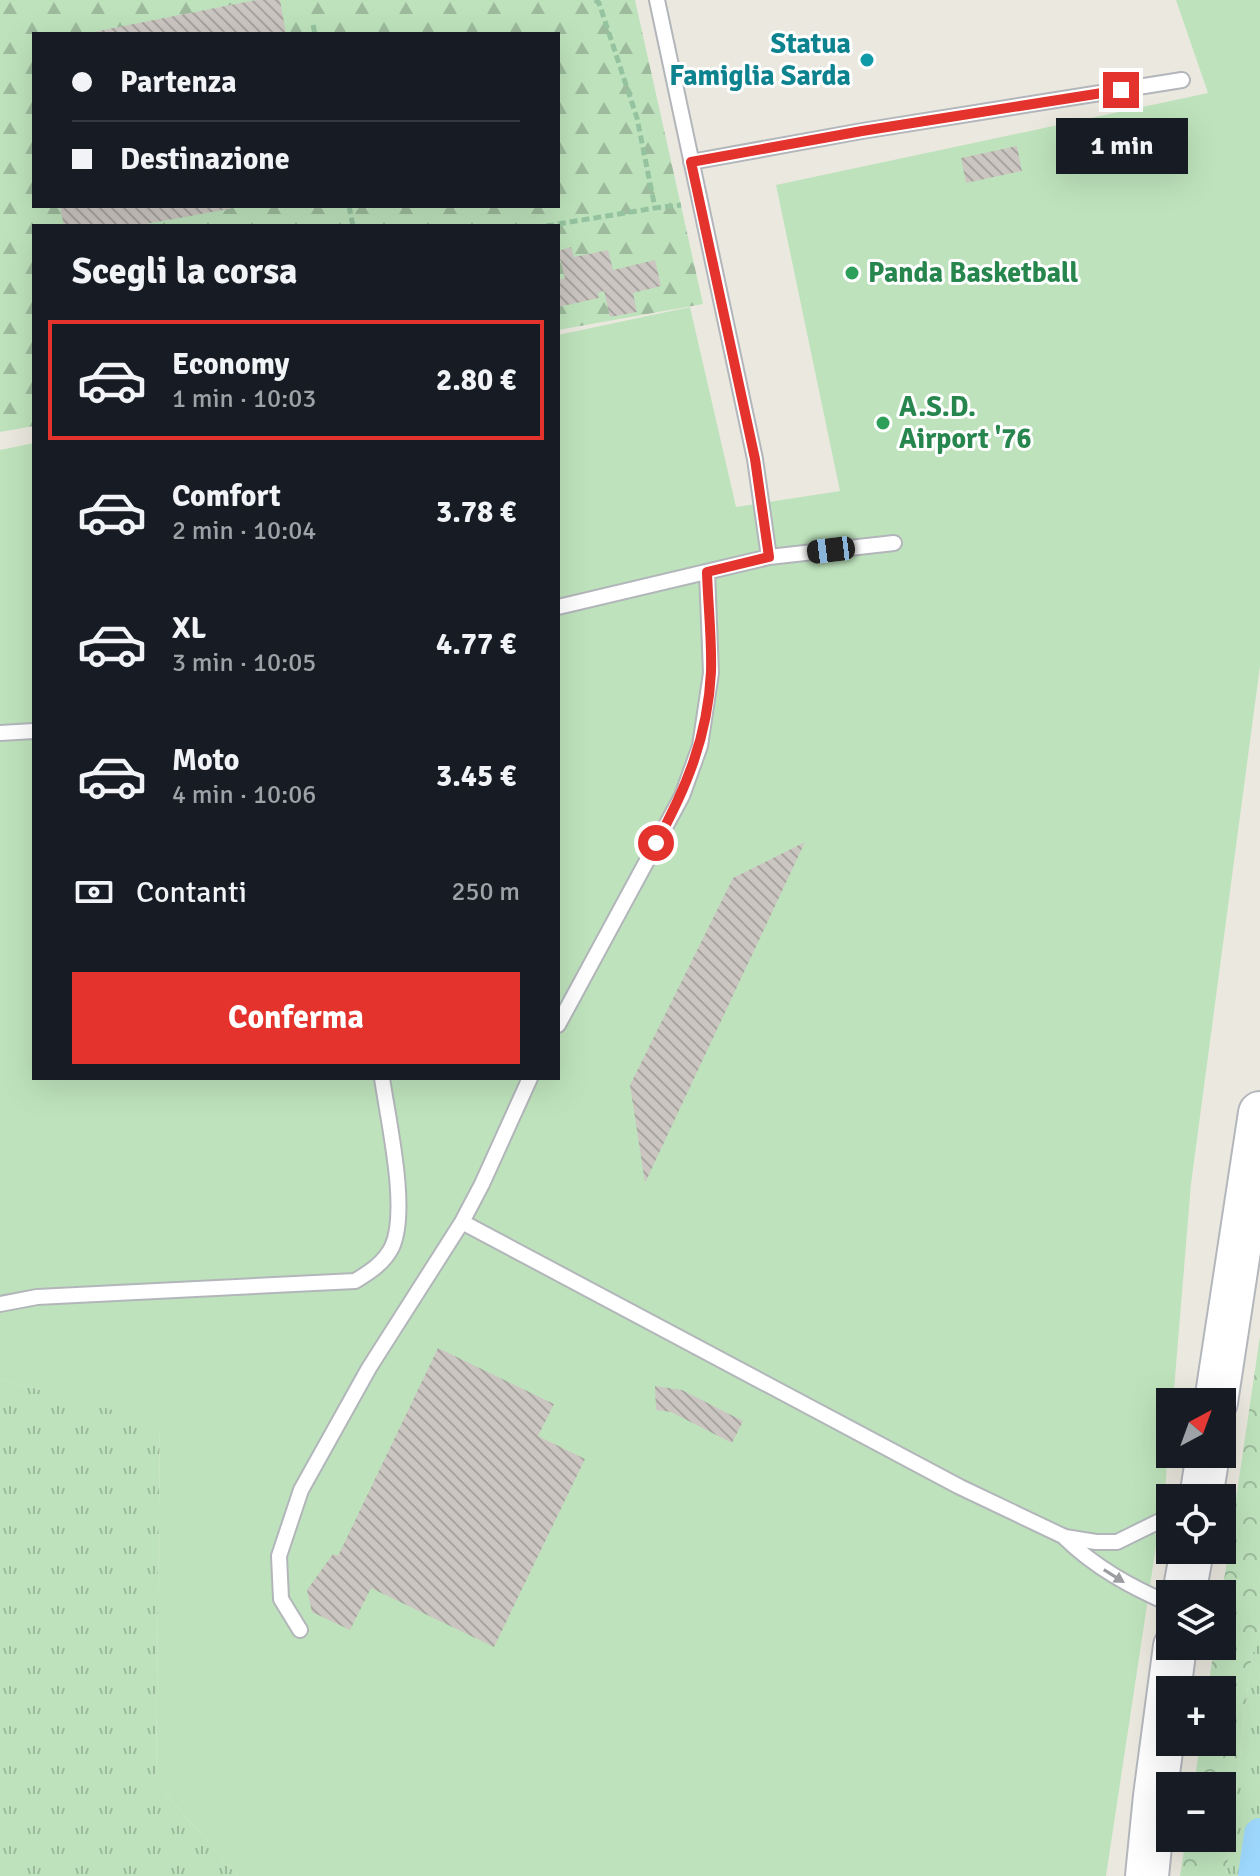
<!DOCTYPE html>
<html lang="it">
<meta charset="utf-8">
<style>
body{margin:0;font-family:Signika,sans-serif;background:#20242c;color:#f1f3f6;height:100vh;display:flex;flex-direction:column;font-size:30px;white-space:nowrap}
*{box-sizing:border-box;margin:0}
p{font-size:26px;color:#9ea1a6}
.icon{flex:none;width:44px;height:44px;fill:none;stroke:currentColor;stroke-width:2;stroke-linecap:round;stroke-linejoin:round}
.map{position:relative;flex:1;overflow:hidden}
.details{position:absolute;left:32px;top:224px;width:528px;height:856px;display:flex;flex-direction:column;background:#171b24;border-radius:0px;box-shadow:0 8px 32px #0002}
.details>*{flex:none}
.top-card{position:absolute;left:32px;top:32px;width:528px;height:176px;border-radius:0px;box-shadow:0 8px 32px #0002;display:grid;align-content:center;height:176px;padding:0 40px;background:#171b24}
.needle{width:52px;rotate:41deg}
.controls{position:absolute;left:1156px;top:1388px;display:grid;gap:16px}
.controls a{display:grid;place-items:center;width:80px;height:80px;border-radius:0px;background:#171b24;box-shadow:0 8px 32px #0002;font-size:40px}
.end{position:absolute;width:36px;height:36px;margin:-18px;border:10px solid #e4322d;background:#fff;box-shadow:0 0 0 4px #fff}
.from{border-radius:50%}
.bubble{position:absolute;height:56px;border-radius:0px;background:#171b24;box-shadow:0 8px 32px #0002;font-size:26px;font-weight:800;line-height:56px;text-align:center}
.car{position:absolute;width:24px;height:48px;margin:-24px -12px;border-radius:10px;box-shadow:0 0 6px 2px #0007;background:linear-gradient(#222 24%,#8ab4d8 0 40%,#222 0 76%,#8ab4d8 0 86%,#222 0)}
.top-card b{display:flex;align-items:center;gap:28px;height:76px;font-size:30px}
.top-card b+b{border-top:2px solid #363941}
.top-card i{width:20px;height:20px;background:#f1f3f6}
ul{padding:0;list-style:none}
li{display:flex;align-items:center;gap:24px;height:120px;margin:0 16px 12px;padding:0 24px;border:4px solid transparent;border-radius:0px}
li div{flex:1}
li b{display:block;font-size:30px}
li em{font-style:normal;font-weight:800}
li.current{border-color:#e4322d}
li>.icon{width:72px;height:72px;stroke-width:1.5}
h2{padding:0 40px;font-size:36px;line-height:96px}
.pay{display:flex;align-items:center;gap:20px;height:88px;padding:0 40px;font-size:30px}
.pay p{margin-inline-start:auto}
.primary-button{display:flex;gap:16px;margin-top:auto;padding:16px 40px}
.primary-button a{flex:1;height:92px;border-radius:0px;background:#e4322d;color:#fff;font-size:32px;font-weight:800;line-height:92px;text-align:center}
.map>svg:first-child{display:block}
</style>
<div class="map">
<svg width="1260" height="1876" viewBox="0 0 1260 1876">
<defs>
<pattern id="grass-tufts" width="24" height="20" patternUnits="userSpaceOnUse" patternTransform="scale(2)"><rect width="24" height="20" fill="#bee3bc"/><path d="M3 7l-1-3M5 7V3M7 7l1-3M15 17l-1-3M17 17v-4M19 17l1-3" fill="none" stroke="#9dbb9c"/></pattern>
<pattern id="forest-firs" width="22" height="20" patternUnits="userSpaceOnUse" patternTransform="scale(2)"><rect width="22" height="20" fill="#bee3bc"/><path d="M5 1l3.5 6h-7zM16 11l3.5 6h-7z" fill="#9dbb9c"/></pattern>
<pattern id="park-crowns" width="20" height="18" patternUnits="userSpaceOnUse" patternTransform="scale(2)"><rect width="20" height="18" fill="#bee3bc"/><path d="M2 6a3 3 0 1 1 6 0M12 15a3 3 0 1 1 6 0" fill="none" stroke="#9dbb9c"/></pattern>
<pattern id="building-back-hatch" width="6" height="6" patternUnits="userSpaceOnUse" patternTransform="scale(2)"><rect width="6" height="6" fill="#cbc6c1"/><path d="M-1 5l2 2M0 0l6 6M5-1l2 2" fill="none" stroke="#a8a4a0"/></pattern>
</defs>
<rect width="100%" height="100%" fill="#ebe8df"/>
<path fill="url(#grass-tufts)" d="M0,1379L160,1422L156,1783L238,1876H0Z
M1260,1626V1876H1226L1251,1661Z"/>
<path fill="url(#forest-firs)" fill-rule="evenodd" d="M0,0H635L703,304L558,330V226H34V426L0,432ZM34,34H558V206H34Z"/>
<path fill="url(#park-crowns)" d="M1260,1336V1626L1251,1661L1226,1876H1180L1186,1838H1222V1786H1194L1200,1742H1222V1690H1208L1214,1646H1222V1594Z"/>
<path fill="#bee3bc" d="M1176,0H1260V666L1191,1184L1173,1402H1170L1166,1480L1106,1876H238L156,1783L160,1423L0,1379V450L34,443V1078H558V335L690,307L736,507L840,491L776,185L1208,93Z"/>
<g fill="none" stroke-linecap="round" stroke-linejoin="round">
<path stroke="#9ed8fd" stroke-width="32" d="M1254,1876L1260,1834"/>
</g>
<path fill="url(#building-back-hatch)" d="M256,0H280L286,34H83Z
M1017,146L1022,171L966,183L961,158Z
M60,206H234V208L135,226H64Z
M571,247L574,257L608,250L613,270L655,260L661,286L633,293L637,312L610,317L604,291L598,293L599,298L558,307V280L565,278L558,251Z
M805,842L645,1183L630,1085L733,878Z
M438,1348L554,1404L538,1436L585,1459L494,1647L371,1588L350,1630L312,1612L307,1590L333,1554L338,1556Z
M655,1386L682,1390L743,1421L732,1443L671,1412L656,1410Z"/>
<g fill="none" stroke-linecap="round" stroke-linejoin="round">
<g stroke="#b2b6ba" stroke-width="18">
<path id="service" d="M691,162L862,131L1182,80
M769,557L894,543
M558,607L769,557L755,459L657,0
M0,733L34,731
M558,1025L682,796L700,746L711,673L707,572
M462,1222L960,1487L1065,1537L1096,1542H1117L1170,1516
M0,1304L37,1297L355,1281C370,1272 384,1263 392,1247C409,1210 388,1120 382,1078
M1065,1538C1096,1568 1131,1587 1170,1604
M300,1630L281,1599L279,1556L301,1490L369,1368L462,1222L482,1184L530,1078"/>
</g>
<g stroke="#b3b7bc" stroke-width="46">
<path id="secondary" d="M1216,1402L1260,1113
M1201,1498L1208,1454
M1184,1594L1192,1550
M1147,1876L1155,1796L1175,1646"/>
</g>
<path stroke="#95c3a0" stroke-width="5" stroke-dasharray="8 4" stroke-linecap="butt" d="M595,0L599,3L637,118L655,208L681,205
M313,25L315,34
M349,206L353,226
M546,226L655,208"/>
<use href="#service" stroke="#fff" stroke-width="14"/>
<use href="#secondary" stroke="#fff" stroke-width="42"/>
</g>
<defs><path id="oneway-solid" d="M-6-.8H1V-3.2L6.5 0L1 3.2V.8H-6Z" transform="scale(2)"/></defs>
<use fill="#9b9da0" href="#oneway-solid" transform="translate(1114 1576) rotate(32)"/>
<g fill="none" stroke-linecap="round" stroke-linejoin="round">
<path stroke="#e4322d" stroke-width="10" d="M656,843C686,789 708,736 711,672C712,639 708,605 707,572L769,557L755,459L691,162L862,131L1121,90"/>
</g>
<circle fill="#0f9aa8" stroke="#fff" stroke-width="3" cx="867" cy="60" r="8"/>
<g fill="#2e9e5b" stroke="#fff" stroke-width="3">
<circle cx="852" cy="273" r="8"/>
<circle cx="883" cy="423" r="8"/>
</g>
<g text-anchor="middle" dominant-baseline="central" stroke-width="6" stroke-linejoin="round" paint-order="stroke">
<g font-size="28" font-weight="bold" fill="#0d838f" stroke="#fff" text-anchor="end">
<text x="851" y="44">Statua<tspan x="851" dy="32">Famiglia Sarda</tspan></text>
</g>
<g font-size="28" font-weight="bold" fill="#27864d" stroke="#fff" text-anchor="start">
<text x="868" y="273">Panda Basketball</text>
<text x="899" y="407">A.S.D.<tspan x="899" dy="32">Airport '76</tspan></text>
</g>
</g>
</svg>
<div class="controls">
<a><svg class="needle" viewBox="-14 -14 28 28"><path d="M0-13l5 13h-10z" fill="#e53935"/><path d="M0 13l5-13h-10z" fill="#9ea1a6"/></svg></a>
<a><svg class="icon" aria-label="locate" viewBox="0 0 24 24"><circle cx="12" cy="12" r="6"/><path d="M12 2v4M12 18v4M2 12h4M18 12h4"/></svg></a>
<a><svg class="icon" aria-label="layers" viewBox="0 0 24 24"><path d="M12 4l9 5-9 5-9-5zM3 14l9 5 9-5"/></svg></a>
<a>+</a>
<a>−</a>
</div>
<i class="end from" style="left:656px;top:843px"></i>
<i class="end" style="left:1121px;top:90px"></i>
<div class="bubble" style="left:1056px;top:118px;width:132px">1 min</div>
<i class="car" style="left:831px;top:550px;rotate:263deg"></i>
<div class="top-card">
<b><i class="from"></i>Partenza</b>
<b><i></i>Destinazione</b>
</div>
<section class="details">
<h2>Scegli la corsa</h2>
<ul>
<li class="current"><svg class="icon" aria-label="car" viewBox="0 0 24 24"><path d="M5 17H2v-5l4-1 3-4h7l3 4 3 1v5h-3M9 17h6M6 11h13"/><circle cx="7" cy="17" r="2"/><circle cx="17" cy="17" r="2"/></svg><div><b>Economy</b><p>1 min · 10:03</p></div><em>2.80 €</em></li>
<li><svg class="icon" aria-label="car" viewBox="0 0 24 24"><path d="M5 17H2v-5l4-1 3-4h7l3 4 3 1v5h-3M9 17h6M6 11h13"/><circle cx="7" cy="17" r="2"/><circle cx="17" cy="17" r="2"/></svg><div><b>Comfort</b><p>2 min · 10:04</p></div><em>3.78 €</em></li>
<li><svg class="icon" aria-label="car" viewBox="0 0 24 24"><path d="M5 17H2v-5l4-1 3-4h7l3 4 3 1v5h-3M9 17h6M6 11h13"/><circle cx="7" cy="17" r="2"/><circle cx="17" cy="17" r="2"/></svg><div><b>XL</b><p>3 min · 10:05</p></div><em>4.77 €</em></li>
<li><svg class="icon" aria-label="car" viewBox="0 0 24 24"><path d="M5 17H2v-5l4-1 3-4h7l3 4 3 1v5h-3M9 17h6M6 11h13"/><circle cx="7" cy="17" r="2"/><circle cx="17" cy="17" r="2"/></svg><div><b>Moto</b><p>4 min · 10:06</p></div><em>3.45 €</em></li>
</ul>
<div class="pay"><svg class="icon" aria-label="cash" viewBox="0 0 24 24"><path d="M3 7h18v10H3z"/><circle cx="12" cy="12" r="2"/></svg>Contanti<p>250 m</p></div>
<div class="primary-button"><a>Conferma</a></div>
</section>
</div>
